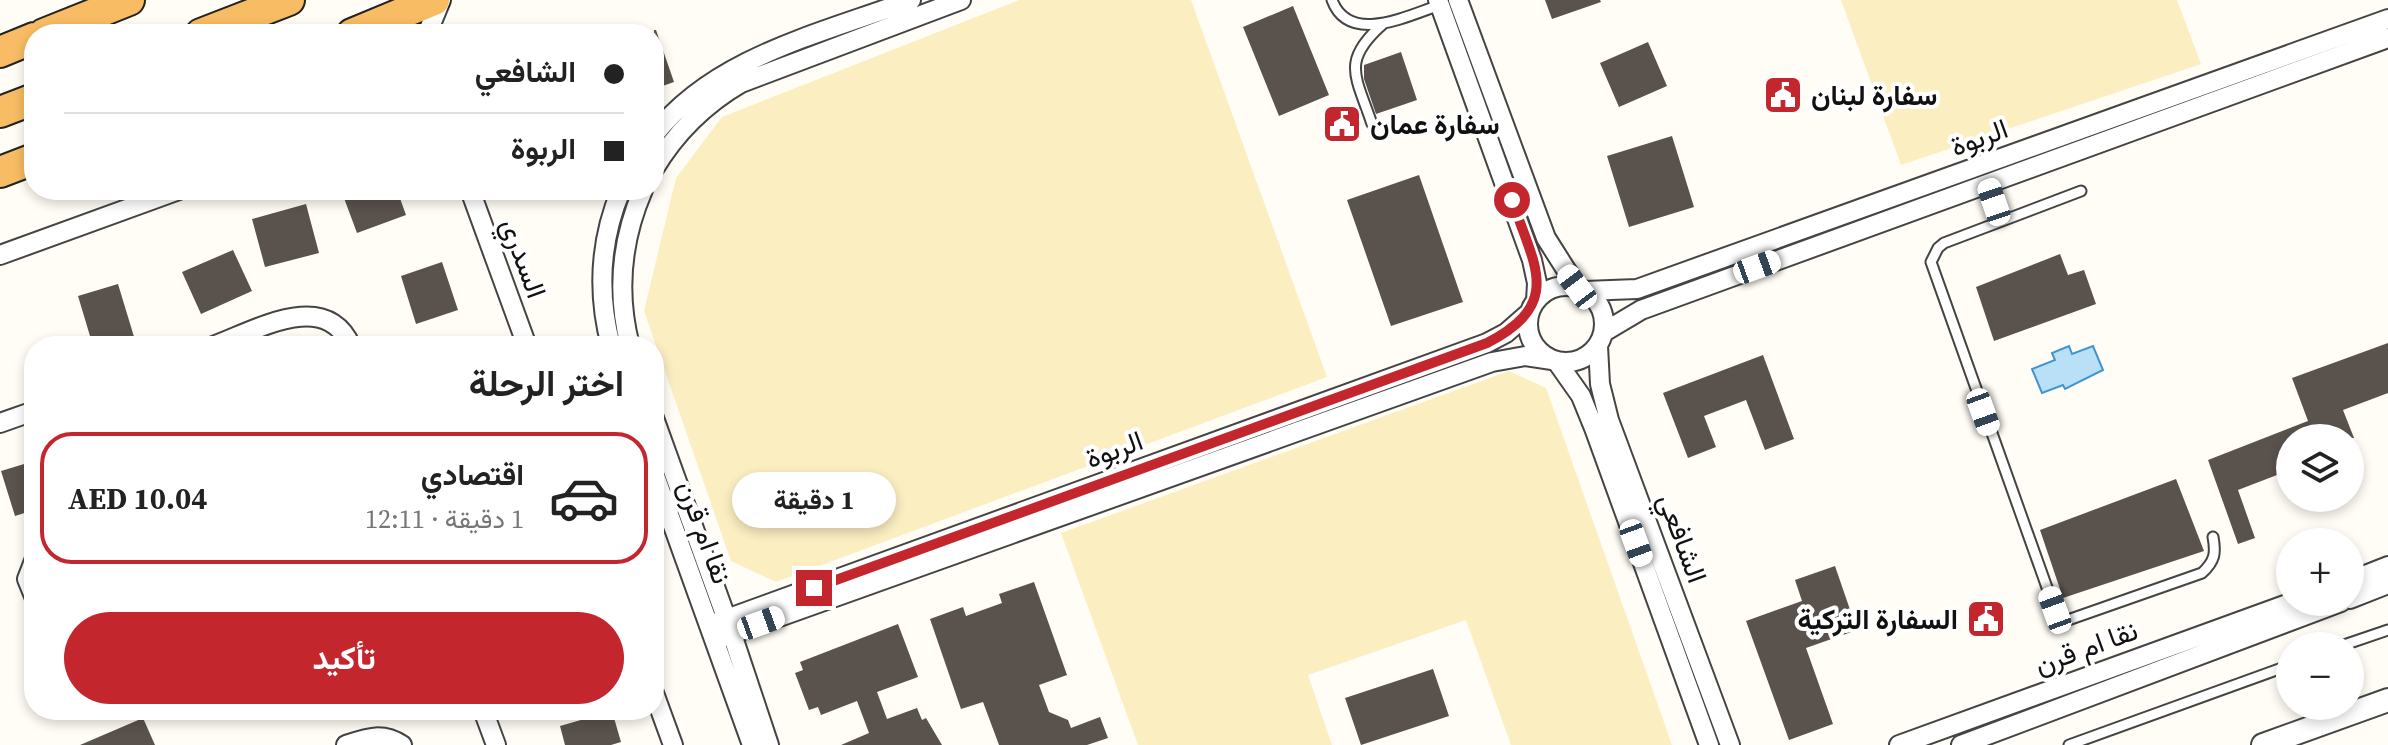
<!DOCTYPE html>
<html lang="ar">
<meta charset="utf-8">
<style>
body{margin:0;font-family:"Source Serif 4",Vazirmatn,serif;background:#f6f6f6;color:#222;direction:rtl;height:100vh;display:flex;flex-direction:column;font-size:30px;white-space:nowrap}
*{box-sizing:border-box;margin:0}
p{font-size:26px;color:#767676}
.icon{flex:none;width:44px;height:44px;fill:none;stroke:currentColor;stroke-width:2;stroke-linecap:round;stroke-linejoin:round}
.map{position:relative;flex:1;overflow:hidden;direction:ltr}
.panel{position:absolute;left:24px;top:336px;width:640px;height:384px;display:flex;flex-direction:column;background:#fff;border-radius:32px;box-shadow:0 4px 12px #0003;direction:rtl}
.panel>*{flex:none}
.top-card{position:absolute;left:24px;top:24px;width:640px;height:176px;border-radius:32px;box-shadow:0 4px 12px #0003;direction:rtl;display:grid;align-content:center;height:176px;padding:0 40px;background:#fff}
.fabs{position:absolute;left:2276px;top:424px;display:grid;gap:16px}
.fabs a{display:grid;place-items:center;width:88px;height:88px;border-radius:50%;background:#fff;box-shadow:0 4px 12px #0003;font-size:40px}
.end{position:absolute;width:36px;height:36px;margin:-18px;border:10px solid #c4262e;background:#fff;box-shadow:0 0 0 4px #fff}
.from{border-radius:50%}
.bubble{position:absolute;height:56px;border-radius:28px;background:#fff;box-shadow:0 4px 12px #0003;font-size:26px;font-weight:700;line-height:56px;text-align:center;direction:rtl}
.car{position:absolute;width:24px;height:48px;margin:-24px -12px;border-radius:10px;box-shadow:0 0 6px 2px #0007;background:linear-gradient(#fff 24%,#345 0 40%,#fff 0 76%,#345 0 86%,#fff 0)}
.top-card b{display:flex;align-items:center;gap:28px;height:76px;font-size:30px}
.top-card b+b{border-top:2px solid #e0e0e0}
.top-card i{width:20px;height:20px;background:#222}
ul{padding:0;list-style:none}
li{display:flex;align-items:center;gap:24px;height:132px;margin:0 16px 12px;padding:0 24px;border:4px solid #e0e0e0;border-radius:32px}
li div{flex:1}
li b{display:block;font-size:30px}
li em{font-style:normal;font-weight:700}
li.current{border-color:#c4262e}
li>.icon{width:72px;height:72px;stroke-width:1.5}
h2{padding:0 40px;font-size:36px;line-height:96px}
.cta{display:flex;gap:16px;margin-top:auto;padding:16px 40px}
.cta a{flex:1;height:92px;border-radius:48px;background:#c4262e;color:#fff;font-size:32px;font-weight:700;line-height:92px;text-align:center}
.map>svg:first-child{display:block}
</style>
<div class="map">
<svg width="2388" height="745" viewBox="0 0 2388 745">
<rect width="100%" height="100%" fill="#fffdf5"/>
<path fill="#fbeec1" d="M1019,0H1191L1327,377L776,582L731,561L644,311L676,178L722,117Z
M1841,0H2177L2201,64L1901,165Z
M1509,371L1546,388L1672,745H1511L1466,620L1308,675L1332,745H1138L1061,533Z"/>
<path fill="#b9e0f7" stroke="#3f96cf" stroke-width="2" d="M2069,346L2072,354L2093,346L2103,370L2065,389L2063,385L2042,393L2032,369L2055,360L2052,353Z"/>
<path fill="#5a524d" d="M1545,0H1600L1601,2L1552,19Z
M1293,6L1329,95L1279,116L1243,27Z
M654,30H656L674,82L654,89Z
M1648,42L1667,86L1619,107L1600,63Z
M1401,52L1417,100L1376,114L1364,79V65Z
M1672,136L1694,207L1629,227L1607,156Z
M1419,175L1463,302L1391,326L1347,200Z
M341,190H397L406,215L357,233Z
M306,204L319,253L265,267L252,219Z
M233,250L252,291L201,314L182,272Z
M2060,254L2068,275L2084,270L2096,304L1994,341L1976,287Z
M442,262L458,310L416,324L401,276Z
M118,284L135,340L114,346H93L78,296Z
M2388,343V393L2343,410L2354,438H2290V470L2238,490L2255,538L2238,544L2208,460L2308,421L2292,378Z
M1763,355L1794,439L1765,450L1746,400L1704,416L1716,447L1688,458L1663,393Z
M34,461V510L15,516L1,471Z
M2176,479L2204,551L2063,598L2040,530Z
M1835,566L1857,630L1806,648L1833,724L1789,740L1746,621L1802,601L1795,580Z
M1034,582L1067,675L1039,685L1049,712L1068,720L1071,728L1100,717L1108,738L1087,745H999L983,702L961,709L930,619L963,607L966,616L1002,603L999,594Z
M898,624L918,677L877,692L887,719L917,708L922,720L926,718L942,745H841L869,733L857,701L821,715L818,707L809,710L795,673L803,670L800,662Z
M1433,669L1449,716L1361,745L1345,698Z
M612,711L621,742L611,745H565L560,726Z
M143,718L155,745H80Z"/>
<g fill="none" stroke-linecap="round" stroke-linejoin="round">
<g stroke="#444" stroke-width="13">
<path id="service" d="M1332,0C1349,46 1409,15 1440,5
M1372,124C1356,76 1340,61 1384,23
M1988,183L2001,221
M2081,191L1944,243L1938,248L1931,262L2055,610L2063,619L2068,620L2202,573C2215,561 2216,553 2213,537
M2341,646L2388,630
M2069,745L2290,665"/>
</g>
<g stroke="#444" stroke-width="22">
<path id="minor" d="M1438,0L1532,260L1537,283L1536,301
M1458,0L1546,238L1577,287
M427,34L441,0
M654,135C714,57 823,33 911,0
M654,169C676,132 705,104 741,83L961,0
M470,190L527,346
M0,255L179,190
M1528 324a38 38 0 1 1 76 0a38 38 0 1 1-76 0Z
M1585,291L1637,289L2388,19
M1604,332L1641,310L2388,38
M213,346C255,331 325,288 351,346
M611,346C597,293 600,240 621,190
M630,346C616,292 621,241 643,190
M1598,346L1600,384L1609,420L1730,745
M1557,362L1581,396L1594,428L1709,745
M654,418L732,634L769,745
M0,423L34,411
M654,473L752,745
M34,561L27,579L34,596
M2350,581L2388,566
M2350,599L2388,584
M710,625L1487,343L1506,333L1530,312
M715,640L1492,362L1525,356L1552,360
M654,693L673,745
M483,710L496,745
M346,745C367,738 382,732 402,745
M1899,745L2293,602
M1961,745L2341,602"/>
</g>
<g stroke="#444" stroke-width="26">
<path id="tertiary" d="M2263,745L2388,700"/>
</g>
<g stroke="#222" stroke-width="34">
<path id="trunk" d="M44,34L129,0
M201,34L289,0
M352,34L434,0
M0,52L34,38
M0,112L34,99
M0,172L34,159"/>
</g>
<use href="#service" stroke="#fff" stroke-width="9"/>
<use href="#minor" stroke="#fff" stroke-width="18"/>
<use href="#tertiary" stroke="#fff" stroke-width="22"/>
<use href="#trunk" stroke="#f7bc64" stroke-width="30"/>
</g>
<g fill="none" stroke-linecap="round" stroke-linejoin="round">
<path stroke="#c4262e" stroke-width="10" d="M814,588L1487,343C1564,303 1534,266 1512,200"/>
</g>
<defs>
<g id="civic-square" transform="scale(2)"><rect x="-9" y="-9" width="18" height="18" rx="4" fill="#c4262e" stroke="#fff"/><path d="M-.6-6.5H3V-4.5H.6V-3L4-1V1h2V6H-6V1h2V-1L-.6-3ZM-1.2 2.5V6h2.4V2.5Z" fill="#fff"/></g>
</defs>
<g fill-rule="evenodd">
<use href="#civic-square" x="1783" y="95"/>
<use href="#civic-square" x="1342" y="124"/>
<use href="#civic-square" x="1986" y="619"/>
</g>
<g text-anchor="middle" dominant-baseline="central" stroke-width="8" stroke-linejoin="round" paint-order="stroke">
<g font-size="28" font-weight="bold" fill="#111" stroke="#fff" text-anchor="start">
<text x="1811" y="95">سفارة لبنان</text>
<text x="1370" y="124">سفارة عمان</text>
<text x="1958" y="619" text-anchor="end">السفارة التركية</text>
</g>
<g font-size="28" fill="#111" stroke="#fff">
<text transform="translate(1979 137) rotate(-20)">الربوة</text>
<text transform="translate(524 258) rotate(70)">السدري</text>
<text transform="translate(1114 449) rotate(-20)">الربوة</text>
<text transform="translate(705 532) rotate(70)">نقا ام قرن</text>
<text transform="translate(1683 538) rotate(70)">الشافعي</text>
<text transform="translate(2086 647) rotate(-20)">نقا ام قرن</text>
</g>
</g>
</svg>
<div class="fabs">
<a><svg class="icon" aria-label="layers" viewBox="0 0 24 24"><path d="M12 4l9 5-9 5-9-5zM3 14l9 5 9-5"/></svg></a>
<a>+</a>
<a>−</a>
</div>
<i class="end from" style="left:1512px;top:200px"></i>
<i class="end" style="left:814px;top:588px"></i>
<div class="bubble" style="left:732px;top:472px;width:164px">1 دقيقة</div>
<i class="car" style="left:1994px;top:202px;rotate:341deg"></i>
<i class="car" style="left:1757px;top:267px;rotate:70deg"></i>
<i class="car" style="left:1577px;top:287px;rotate:323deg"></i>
<i class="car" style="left:1983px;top:412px;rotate:160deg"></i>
<i class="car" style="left:1636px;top:543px;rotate:160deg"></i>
<i class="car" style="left:2055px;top:610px;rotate:340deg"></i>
<i class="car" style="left:761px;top:623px;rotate:70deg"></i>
<div class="top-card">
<b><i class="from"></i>الشافعي</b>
<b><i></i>الربوة</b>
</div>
<section class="panel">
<h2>اختر الرحلة</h2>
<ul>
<li class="current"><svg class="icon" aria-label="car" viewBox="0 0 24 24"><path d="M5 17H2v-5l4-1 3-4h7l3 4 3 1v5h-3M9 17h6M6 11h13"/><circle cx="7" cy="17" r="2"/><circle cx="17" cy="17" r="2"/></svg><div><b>اقتصادي</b><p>1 دقيقة · 12:11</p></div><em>AED 10.04</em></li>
</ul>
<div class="cta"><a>تأكيد</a></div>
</section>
</div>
